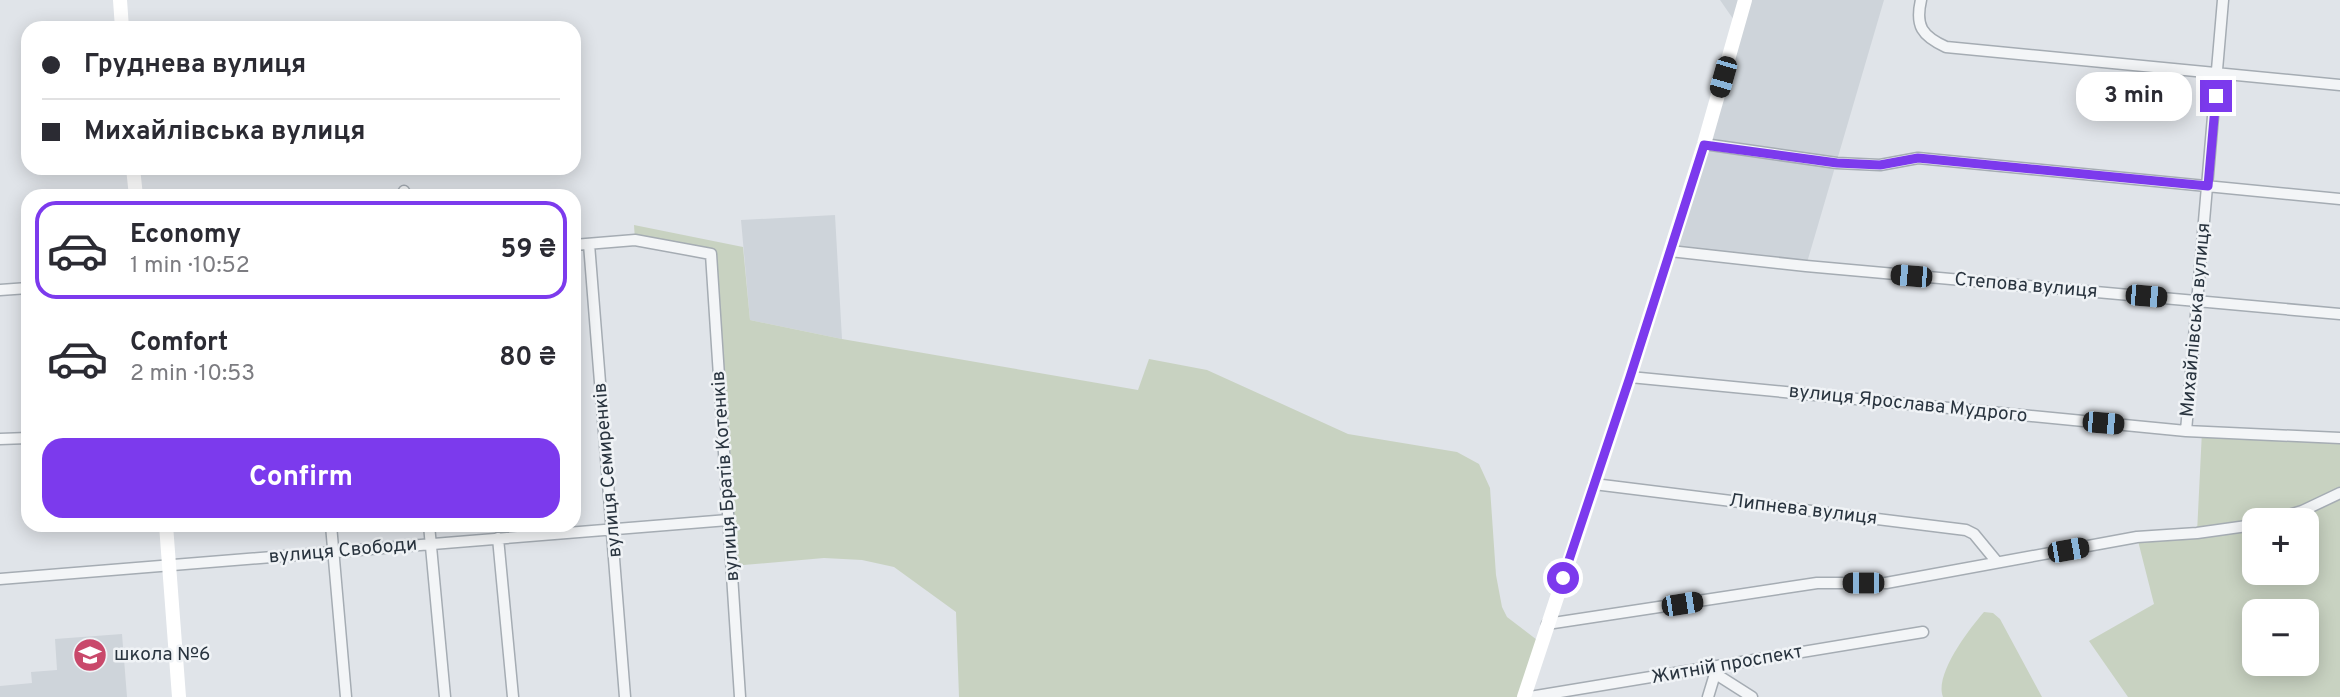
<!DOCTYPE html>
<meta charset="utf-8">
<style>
body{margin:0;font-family:Overpass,sans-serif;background:#f2f2f3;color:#2b2b33;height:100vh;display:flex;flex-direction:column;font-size:26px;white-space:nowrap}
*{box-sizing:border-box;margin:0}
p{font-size:23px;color:#7c7c81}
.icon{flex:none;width:38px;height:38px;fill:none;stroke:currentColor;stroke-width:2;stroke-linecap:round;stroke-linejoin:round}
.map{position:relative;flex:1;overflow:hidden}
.sheet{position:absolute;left:21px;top:189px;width:560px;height:343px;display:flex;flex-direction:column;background:#fff;border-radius:21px;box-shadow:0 4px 18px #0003}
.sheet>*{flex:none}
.top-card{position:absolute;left:21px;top:21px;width:560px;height:154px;border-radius:21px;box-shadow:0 4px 18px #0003;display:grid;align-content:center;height:154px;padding:0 21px;background:#fff}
.tools{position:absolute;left:2242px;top:508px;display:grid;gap:14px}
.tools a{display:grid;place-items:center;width:77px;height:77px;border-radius:14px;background:#fff;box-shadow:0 4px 18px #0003;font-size:35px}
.end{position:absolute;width:32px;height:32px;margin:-16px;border:9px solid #7c3aed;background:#fff;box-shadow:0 0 0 4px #fff}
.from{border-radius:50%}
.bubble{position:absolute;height:49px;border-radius:21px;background:#fff;box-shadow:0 4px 18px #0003;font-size:23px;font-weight:700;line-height:49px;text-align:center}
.car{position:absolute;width:21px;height:42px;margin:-21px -10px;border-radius:9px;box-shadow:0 0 5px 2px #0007;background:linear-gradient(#222 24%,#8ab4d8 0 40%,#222 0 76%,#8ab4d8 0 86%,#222 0)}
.top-card b{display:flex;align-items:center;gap:24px;height:66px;font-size:26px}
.top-card b+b{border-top:2px solid #e1e1e2}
.top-card i{width:18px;height:18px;background:#2b2b33}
ul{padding:12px 0 0;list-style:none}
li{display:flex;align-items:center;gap:21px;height:98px;margin:0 14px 10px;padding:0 7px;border:4px solid transparent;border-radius:21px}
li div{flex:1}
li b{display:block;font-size:26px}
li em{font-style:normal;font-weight:700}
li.active{border-color:#7c3aed}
li>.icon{width:63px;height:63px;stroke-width:1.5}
.button{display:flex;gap:14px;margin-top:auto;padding:14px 21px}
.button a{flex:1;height:80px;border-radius:21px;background:#7c3aed;color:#fff;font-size:28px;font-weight:700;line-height:80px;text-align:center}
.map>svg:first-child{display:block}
</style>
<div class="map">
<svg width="2340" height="697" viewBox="0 0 2340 697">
<rect width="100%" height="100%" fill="#e0e4e9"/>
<path fill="#ced4da" d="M1720,0H1884L1806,266L1670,251L1738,26Z
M835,215L842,339L750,320L741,220Z
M122,634L127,697H0V686L32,683L31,672L57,670L55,639Z"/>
<path fill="#c8d2c1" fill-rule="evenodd" d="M634,225L743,247L750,320L842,339L1138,390L1149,359L1207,370L1348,434L1457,452L1479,464L1490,488L1496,575L1502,607L1507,617L1541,643L1524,697H959L956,612L894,567L862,560L824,558L732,566L711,254L635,240Z
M2202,431L2340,438V697H2128L2089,641L2154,604L2137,537L2197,533ZM2254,520H2306V572H2254ZM2254,611H2306V663H2254Z
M1984,612L1993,613L2000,619L2042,697H1943C1934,675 1969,629 1984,612Z"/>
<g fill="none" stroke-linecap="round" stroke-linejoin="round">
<g stroke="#a5acb3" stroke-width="13">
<path id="street" d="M1921,0C1915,26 1922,36 1946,47L2340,85
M1704,144L1837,163L1880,165L1918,158L2340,199
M404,191V196
M589,244L625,697
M574,245L635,240L711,254L740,697
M1670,251L1806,266L2340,314
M0,290L28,288
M1630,377L2186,431L2340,438
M2186,431L2223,0
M0,439L28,438
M1594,484L1966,530L1974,534L1997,562
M2271,520L2302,511L2340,493
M331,525L346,697
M429,525L445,697
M498,538L513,697
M0,579L728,520
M1547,624L1817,583H1886L2137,537L2197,533L2254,525
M1708,669L1752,697
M1530,697L1923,632
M1708,697L1715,674"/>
</g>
<use href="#street" stroke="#f3f5f7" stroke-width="10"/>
<path stroke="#fff" stroke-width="14" d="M120,0L122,28
M133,168L136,196
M166,525L179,697
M1524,697L1630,377L1704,144L1745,0"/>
</g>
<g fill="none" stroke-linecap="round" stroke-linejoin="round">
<path stroke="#7c3aed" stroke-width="9" d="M1563,578L1630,377L1704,145L1837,163L1880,165L1918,158L2208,186L2216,96"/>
</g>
<defs>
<g id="school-disc" transform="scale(1.75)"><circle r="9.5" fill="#c9496b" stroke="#f0f3f6"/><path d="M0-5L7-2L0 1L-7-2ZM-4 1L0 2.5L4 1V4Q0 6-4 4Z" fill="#fff"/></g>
</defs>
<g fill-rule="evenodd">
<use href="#school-disc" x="90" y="655"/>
</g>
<g text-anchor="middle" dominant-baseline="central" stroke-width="5" stroke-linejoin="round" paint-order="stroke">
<g font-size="19" fill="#29343f" stroke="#f0f3f6">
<text transform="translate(2026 286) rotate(5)">Степова вулиця</text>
<text transform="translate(2196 320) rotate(-85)">Михайлівська вулиця</text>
<text transform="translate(1908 404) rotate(6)">вулиця Ярослава Мудрого</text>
<text transform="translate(608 470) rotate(-95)">вулиця Семиренків</text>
<text transform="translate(726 476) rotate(-94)">вулиця Братів Котенків</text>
<text transform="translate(1803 510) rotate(7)">Липнева вулиця</text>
<text transform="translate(343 551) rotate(-5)">вулиця Свободи</text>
<text transform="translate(1727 665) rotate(-10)">Житній проспект</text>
</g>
<g font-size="19" fill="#29343f" stroke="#f0f3f6" text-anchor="start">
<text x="114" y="655">школа №6</text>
</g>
</g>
</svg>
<div class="tools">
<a>+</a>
<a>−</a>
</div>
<i class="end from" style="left:1563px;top:578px"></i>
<i class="end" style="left:2216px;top:96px"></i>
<div class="bubble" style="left:2076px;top:72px;width:116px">3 min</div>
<i class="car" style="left:1723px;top:77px;rotate:196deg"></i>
<i class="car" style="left:1911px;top:276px;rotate:275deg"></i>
<i class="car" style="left:2146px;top:296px;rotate:95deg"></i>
<i class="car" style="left:2103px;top:423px;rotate:95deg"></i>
<i class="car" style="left:2068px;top:550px;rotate:80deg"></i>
<i class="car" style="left:1863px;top:583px;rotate:270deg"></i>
<i class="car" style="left:1682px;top:604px;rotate:81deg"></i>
<div class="top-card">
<b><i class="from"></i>Груднева вулиця</b>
<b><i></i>Михайлівська вулиця</b>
</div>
<section class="sheet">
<ul>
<li class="active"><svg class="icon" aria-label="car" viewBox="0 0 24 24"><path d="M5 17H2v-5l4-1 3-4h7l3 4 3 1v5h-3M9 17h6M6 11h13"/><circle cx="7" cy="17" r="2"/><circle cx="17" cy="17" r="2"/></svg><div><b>Economy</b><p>1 min · 10:52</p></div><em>59 ₴</em></li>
<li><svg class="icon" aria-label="car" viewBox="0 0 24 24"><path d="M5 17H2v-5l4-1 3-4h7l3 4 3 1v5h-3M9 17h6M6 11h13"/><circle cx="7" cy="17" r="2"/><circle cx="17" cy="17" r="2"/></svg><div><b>Comfort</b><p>2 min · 10:53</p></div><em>80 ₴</em></li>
</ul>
<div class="button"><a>Confirm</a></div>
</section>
</div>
